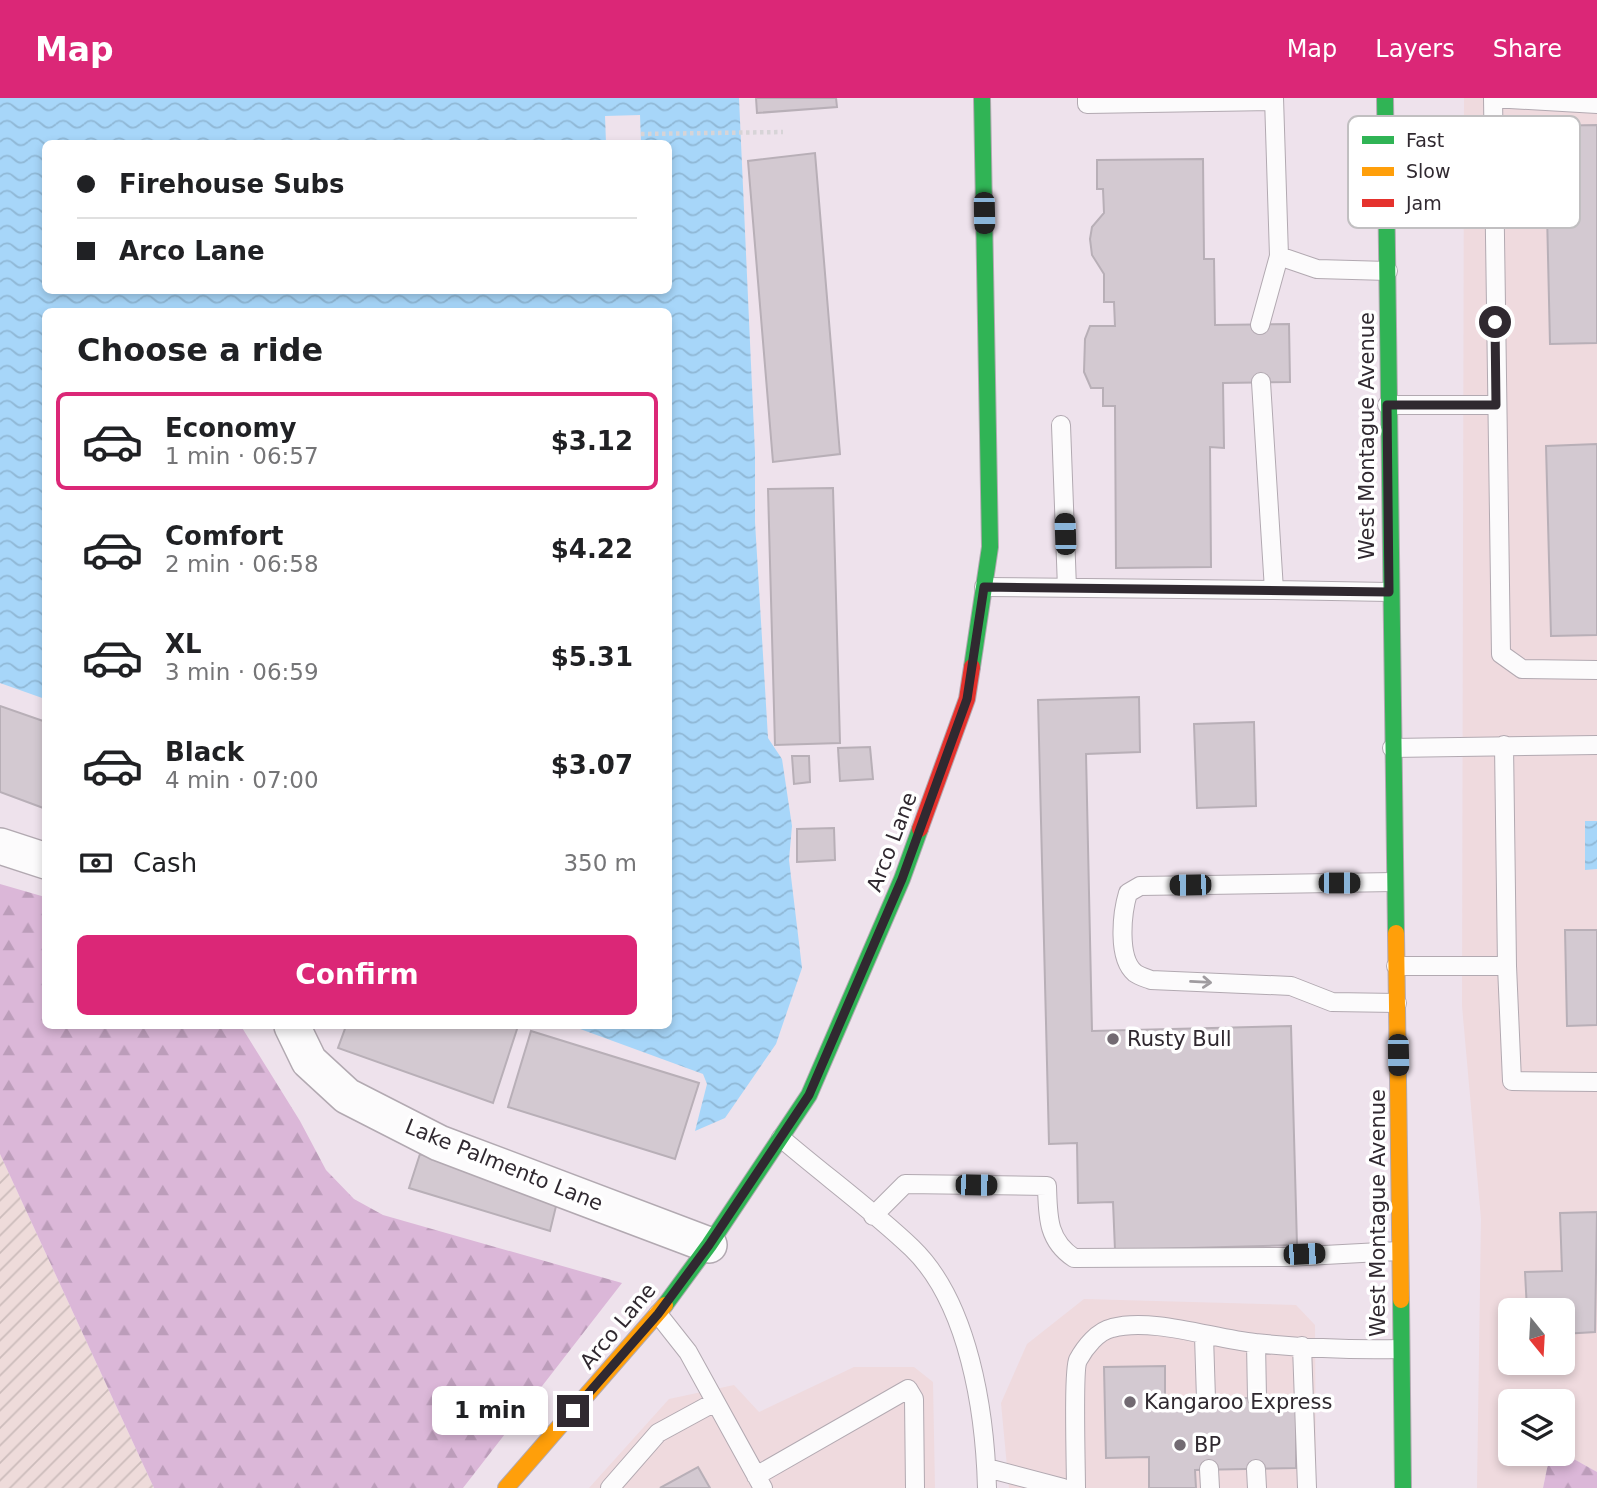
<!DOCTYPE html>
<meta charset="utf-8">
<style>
body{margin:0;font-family:"DejaVu Sans",sans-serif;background:#f2f2f2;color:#202124;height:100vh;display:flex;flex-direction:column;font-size:26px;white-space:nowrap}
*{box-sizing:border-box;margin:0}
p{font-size:23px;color:#757577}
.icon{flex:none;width:38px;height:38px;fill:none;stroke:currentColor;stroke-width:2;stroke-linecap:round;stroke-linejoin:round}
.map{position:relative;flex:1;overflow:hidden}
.details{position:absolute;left:42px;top:210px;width:630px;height:721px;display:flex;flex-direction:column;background:#fff;border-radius:10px;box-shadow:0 4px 10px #0003}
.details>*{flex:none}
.guide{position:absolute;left:42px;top:42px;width:630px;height:154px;border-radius:10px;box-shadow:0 4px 10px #0003;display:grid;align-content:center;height:154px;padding:0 35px;background:#fff}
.needle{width:46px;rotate:162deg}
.tools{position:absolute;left:1498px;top:1200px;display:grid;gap:14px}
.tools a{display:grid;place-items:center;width:77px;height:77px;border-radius:10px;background:#fff;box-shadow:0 4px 10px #0003;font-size:35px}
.end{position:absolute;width:32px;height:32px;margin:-16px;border:9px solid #302930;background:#fff;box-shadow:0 0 0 4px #fff}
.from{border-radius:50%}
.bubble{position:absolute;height:49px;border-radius:10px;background:#fff;box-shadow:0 4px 10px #0003;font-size:23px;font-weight:700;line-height:49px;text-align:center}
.car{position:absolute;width:21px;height:42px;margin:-21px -10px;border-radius:9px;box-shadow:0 0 5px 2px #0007;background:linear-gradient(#222 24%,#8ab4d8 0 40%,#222 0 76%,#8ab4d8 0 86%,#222 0)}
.guide b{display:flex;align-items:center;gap:24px;height:66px;font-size:26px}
.guide b+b{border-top:2px solid #e0e0e0}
.guide i{width:18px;height:18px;background:#202124}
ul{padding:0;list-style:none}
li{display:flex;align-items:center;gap:21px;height:98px;margin:0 14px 10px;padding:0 21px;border:4px solid transparent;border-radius:10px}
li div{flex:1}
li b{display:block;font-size:26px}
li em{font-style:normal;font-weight:700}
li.current{border-color:#db2777}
li>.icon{width:63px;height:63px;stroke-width:1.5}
h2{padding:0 35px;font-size:32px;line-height:84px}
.pay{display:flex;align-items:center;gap:18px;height:77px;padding:0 35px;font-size:26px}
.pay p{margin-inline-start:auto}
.cta{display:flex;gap:14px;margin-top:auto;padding:14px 35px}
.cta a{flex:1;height:80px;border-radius:10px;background:#db2777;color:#fff;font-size:28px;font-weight:700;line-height:80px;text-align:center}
header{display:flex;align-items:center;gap:42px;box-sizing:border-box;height:98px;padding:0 35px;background:#db2777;color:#fff}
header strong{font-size:33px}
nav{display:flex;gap:38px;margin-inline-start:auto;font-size:24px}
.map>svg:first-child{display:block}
</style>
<header>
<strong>Map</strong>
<nav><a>Map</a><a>Layers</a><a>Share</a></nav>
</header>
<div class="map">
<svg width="1597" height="1390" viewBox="0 0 1597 1390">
<defs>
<pattern id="industrial-furrows" width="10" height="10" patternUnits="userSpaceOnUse" patternTransform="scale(1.75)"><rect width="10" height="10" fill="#eedbda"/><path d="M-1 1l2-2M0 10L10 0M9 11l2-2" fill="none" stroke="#ccbcbb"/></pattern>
<pattern id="forest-firs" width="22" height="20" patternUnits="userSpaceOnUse" patternTransform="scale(1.75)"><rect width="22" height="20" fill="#dbb7d8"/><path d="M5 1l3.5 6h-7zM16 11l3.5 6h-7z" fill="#bc9dba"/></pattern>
<pattern id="water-waves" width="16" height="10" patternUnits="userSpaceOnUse" patternTransform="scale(1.75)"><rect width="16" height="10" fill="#a7d6f9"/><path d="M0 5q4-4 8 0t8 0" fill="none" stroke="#90b8d6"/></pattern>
</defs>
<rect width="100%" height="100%" fill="#eee2ec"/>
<path fill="#efdade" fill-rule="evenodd" d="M1464,0H1597V1374L1563,1355V1304H1510V1356H1550L1543,1390H1477L1481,1121L1462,908ZM1510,1213H1563V1265H1510Z
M1084,1201L1296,1207L1315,1227L1316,1390H1009L1001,1305L1027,1246Z
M854,1269H914L933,1284L935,1390H589L669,1301L734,1287L759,1314Z"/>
<path fill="url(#industrial-furrows)" d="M0,1056L154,1390H0Z"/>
<path fill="url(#forest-firs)" d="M0,786L45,799L46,928H241L300,1023L326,1072L354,1101L383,1117L622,1185L463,1390H154L0,1056Z
M1563,1355L1597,1374V1390H1543L1550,1356Z"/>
<path fill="url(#water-waves)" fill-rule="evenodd" d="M0,0H739L755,355V424L768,640L782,661L792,728L789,762L802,870L776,946L725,1020L695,1033L707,986L703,976L572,928H668V214H46L45,601L0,585ZM46,46H668V192H46Z
M1585,723H1597V771L1585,772Z"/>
<path fill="#eee2ec" d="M640,17L641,45H606L605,18Z"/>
<path fill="#d3c9d1" stroke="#b8afb7" stroke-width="2" d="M756,0H836L837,9L757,15Z
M1597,27V245L1550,246L1545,28Z
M815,55L840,356L773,364L748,63Z
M1203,61L1204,161H1214L1215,227L1289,226L1290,284L1223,285L1224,350L1210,349L1211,469L1116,470L1115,308H1103V290H1091L1084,274L1085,241L1090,228H1115L1114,204H1104V176L1092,157L1090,141L1092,129L1104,115L1103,91H1097V62Z
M1597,346V537L1551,538L1546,348Z
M833,390L840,645L775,647L768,391Z
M1139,599L1140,654L1086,656L1092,933L1291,928L1297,1147L1115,1152L1113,1104L1078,1105L1077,1045L1049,1046L1038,602Z
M0,608L46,624V711L0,694Z
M1254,624L1256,708L1197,710L1194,626Z
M870,649L873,681L840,683L838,650Z
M792,658H809L810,684L794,686Z
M834,730L835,762L797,764V731Z
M1565,832H1597V927L1567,928Z
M346,928H518L493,1005L338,950Z
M531,933L699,985L675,1061L508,1009Z
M420,1056L558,1100L550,1133L409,1090Z
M1597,1114L1595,1234L1563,1236V1213L1527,1212L1525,1174L1562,1173L1560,1115Z
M1165,1268V1302L1296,1299V1370L1195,1372L1196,1390H1149V1359L1106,1360L1104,1269Z
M698,1369L710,1390H660Z"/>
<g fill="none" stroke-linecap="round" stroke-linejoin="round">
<g stroke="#b2a9b1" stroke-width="20">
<path id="lane" d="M1087,0V6L1274,3
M1274,0L1279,158L1317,171L1388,173
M1597,6L1493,0L1501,556L1522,571L1597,572
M1260,227L1279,158
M1261,284L1274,492L1389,494
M1387,307H1496
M1061,327L1067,490
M984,489L1274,492
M1504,647L1507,868
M1392,650L1597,647
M1394,784L1140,788L1128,795C1122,815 1117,860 1135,875C1139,878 1146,880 1151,882L1291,888L1332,904L1397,905
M1396,868H1507L1512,983L1597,984
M781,1040C824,1077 871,1111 912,1150C969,1205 985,1314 987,1390
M873,1118L905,1086L1047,1088C1048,1118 1047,1142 1074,1160L1287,1159L1399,1153
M658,1216L688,1254L763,1390
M1204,1238L1206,1301
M1256,1245L1257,1300
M1302,1248L1307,1390
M987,1370L1063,1390
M1209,1371L1210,1390
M1256,1371L1257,1390
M756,1378L908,1291L914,1301L915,1390
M610,1390L658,1335L715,1304
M1076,1390C1076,1371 1073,1272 1078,1262C1085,1249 1098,1233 1112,1230C1152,1219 1214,1241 1255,1245C1303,1250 1352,1252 1400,1251"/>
</g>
<g stroke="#b2a9b1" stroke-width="38">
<path id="street" d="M0,748L46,763
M292,928L309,963L347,998L439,1045L709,1147"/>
</g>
<g stroke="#b2a9b1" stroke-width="18">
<path id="fast" d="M1385,0L1396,835
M972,569L990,449L982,0
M1401,1202L1403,1390
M665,1207L709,1147L809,997L902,781L920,731"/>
</g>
<g stroke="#b2a9b1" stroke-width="18">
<path id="slow" d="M1396,835L1401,1202
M506,1390L665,1207"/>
</g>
<g stroke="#b2a9b1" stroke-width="18">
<path id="jam" d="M920,731L967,601L972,569"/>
</g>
<path stroke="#d7d4d7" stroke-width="4.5" stroke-dasharray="3.5 3.5" stroke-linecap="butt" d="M641,36L783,34"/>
<use href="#lane" stroke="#fcfbfc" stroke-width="18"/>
<use href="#street" stroke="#fcfbfc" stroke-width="35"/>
<use href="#fast" stroke="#30b455" stroke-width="16"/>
<use href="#slow" stroke="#ff9f0a" stroke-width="16"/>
<use href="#jam" stroke="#e5322d" stroke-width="16"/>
</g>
<defs><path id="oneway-shaft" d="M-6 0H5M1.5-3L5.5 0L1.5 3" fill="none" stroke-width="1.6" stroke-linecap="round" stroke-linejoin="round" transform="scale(1.75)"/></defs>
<use stroke="#a09ca0" href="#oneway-shaft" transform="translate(1201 884) rotate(3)"/>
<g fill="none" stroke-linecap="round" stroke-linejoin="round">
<path stroke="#302930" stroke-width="9" d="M573,1313L658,1216L709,1147L809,997L902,781L967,601L984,489L1389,494L1387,307H1496L1495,224"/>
</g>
<g fill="#726a72" stroke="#fff" stroke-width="2.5">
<circle cx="1113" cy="941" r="7"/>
<circle cx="1130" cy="1304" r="7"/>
<circle cx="1180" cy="1347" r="7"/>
</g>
<g text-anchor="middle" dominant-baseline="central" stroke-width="7" stroke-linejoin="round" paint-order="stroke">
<g font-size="21" fill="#302930" stroke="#fff">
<text transform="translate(1367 338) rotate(-90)">West Montague Avenue</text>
<text transform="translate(892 744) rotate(-69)">Arco Lane</text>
<text transform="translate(504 1067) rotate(22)">Lake Palmento Lane</text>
<text transform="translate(1378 1115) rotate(-90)">West Montague Avenue</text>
<text transform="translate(618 1228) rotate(-50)">Arco Lane</text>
</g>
<g font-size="21" fill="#302930" stroke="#fff" text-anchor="start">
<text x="1127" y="941">Rusty Bull</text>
<text x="1144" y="1304">Kangaroo Express</text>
<text x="1194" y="1347">BP</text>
</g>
</g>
<rect x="1348" y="18" width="232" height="112" rx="10" fill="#fff" stroke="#c1bfc1" stroke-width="2"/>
<rect x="1362" y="38" width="32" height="8" fill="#30b455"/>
<rect x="1362" y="69" width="32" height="9" fill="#ff9f0a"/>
<rect x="1362" y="101" width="32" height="8" fill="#e5322d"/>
<g font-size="19" fill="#302930">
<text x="1406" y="49">Fast</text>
<text x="1406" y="80">Slow</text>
<text x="1406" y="112">Jam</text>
</g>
</svg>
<div class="tools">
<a><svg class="needle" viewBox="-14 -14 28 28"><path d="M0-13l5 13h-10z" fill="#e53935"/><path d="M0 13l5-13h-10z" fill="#757577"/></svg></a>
<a><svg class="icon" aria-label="layers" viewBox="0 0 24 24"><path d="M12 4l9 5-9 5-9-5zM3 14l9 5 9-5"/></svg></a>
</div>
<i class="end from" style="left:1495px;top:224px"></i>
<i class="end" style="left:573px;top:1313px"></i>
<div class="bubble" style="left:432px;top:1288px;width:116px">1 min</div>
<i class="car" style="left:984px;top:115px;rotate:179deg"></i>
<i class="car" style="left:1065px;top:436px;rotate:358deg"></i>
<i class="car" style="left:1339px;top:785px;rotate:90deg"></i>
<i class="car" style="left:1190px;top:787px;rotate:269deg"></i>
<i class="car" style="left:1398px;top:957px;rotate:179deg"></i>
<i class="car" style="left:976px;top:1087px;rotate:91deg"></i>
<i class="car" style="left:1304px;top:1156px;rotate:88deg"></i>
<div class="guide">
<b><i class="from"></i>Firehouse Subs</b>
<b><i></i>Arco Lane</b>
</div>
<section class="details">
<h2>Choose a ride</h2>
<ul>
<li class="current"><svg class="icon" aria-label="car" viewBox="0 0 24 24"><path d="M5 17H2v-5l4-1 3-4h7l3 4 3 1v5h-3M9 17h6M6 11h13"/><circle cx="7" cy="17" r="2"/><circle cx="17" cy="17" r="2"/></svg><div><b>Economy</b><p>1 min · 06:57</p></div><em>$3.12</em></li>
<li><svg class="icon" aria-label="car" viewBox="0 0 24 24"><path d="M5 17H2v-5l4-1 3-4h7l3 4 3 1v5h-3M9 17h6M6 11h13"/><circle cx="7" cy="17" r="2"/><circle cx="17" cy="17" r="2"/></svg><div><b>Comfort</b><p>2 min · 06:58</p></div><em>$4.22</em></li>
<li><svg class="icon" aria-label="car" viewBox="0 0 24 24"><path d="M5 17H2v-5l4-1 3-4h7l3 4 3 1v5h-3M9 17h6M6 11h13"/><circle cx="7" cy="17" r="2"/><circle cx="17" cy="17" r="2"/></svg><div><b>XL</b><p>3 min · 06:59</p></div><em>$5.31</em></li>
<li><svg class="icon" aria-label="car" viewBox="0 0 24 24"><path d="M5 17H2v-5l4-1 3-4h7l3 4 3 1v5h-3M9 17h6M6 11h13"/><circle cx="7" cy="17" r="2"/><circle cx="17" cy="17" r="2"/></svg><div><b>Black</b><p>4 min · 07:00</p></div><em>$3.07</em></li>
</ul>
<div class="pay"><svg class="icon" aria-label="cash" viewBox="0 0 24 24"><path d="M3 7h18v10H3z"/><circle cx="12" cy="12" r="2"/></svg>Cash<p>350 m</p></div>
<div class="cta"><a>Confirm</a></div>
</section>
</div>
